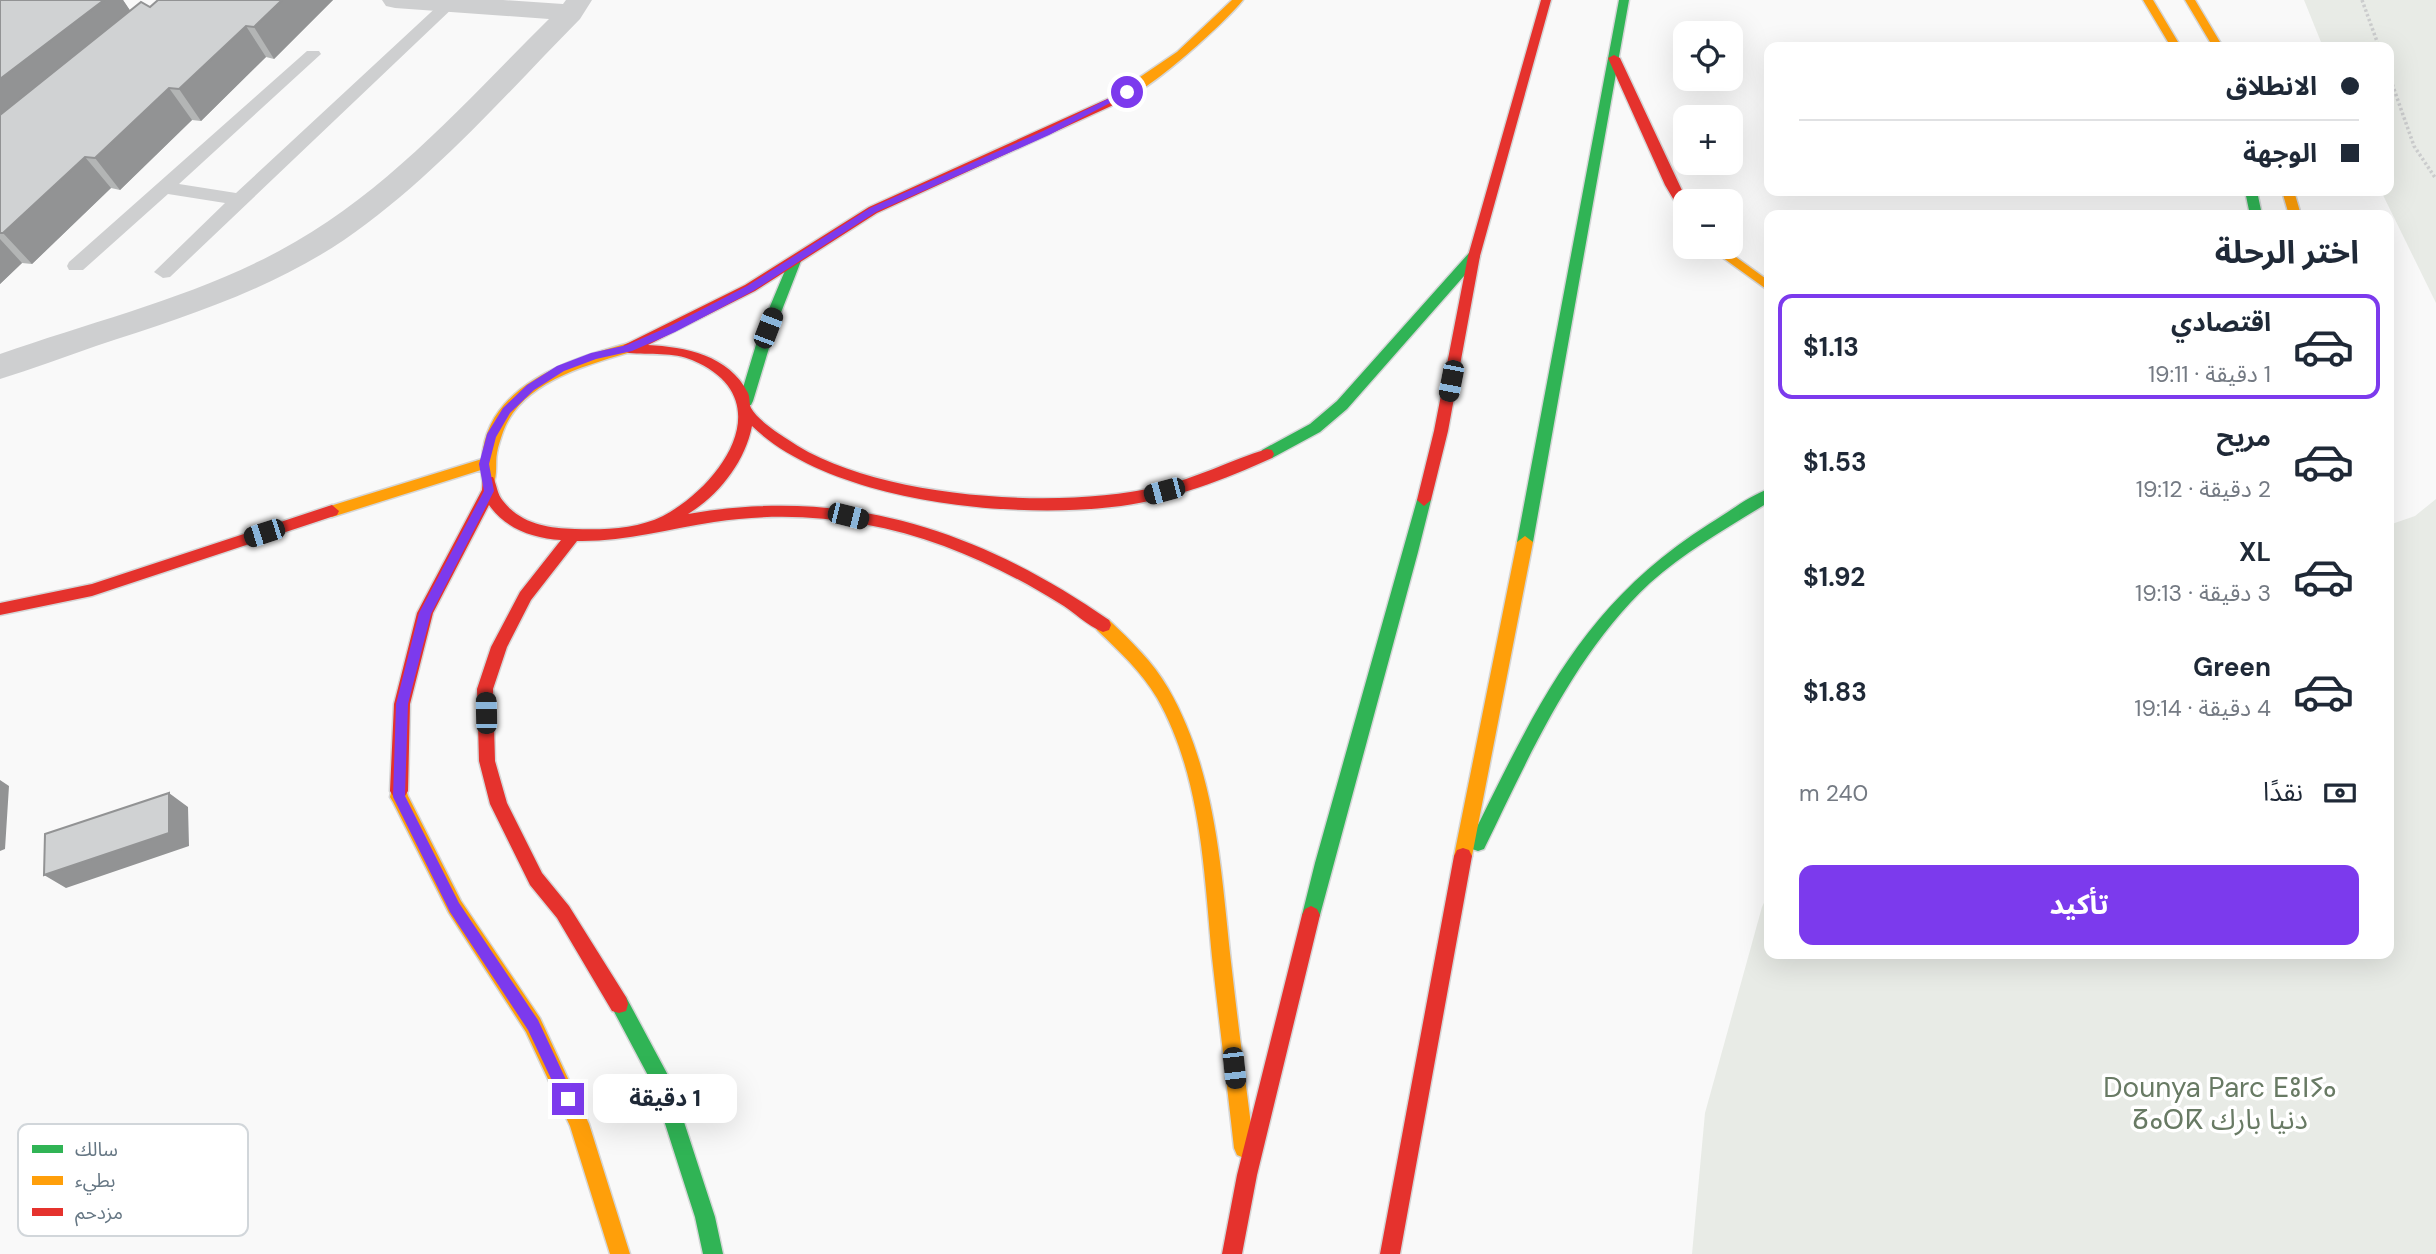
<!DOCTYPE html>
<html lang="ar">
<meta charset="utf-8">
<style>
body{margin:0;font-family:"DM Sans","Noto Sans Arabic","Noto Sans Tifinagh",sans-serif;background:#f2f2f3;color:#1f2937;direction:rtl;height:100vh;display:flex;flex-direction:column;font-size:26px;white-space:nowrap}
*{box-sizing:border-box;margin:0}
p{font-size:23px;color:#747a83}
.icon{flex:none;width:38px;height:38px;fill:none;stroke:currentColor;stroke-width:2;stroke-linecap:round;stroke-linejoin:round}
.map{position:relative;flex:1;overflow:hidden;direction:ltr}
.side{position:absolute;left:1764px;top:210px;width:630px;height:749px;display:flex;flex-direction:column;background:#fff;border-radius:14px;box-shadow:0 7px 28px #0002;direction:rtl}
.side>*{flex:none}
.banner{position:absolute;left:1764px;top:42px;width:630px;height:154px;border-radius:14px;box-shadow:0 7px 28px #0002;direction:rtl;display:grid;align-content:center;height:154px;padding:0 35px;background:#fff}
.buttons{position:absolute;left:1673px;top:21px;display:grid;gap:14px}
.buttons a{display:grid;place-items:center;width:70px;height:70px;border-radius:14px;background:#fff;box-shadow:0 7px 28px #0002;font-size:35px}
.end{position:absolute;width:32px;height:32px;margin:-16px;border:9px solid #7c3aed;background:#fff;box-shadow:0 0 0 4px #fff}
.from{border-radius:50%}
.bubble{position:absolute;height:49px;border-radius:14px;background:#fff;box-shadow:0 7px 28px #0002;font-size:23px;font-weight:700;line-height:49px;text-align:center;direction:rtl}
.car{position:absolute;width:21px;height:42px;margin:-21px -10px;border-radius:9px;box-shadow:0 0 5px 2px #0007;background:linear-gradient(#222 24%,#8ab4d8 0 40%,#222 0 76%,#8ab4d8 0 86%,#222 0)}
.banner b{display:flex;align-items:center;gap:24px;height:66px;font-size:26px}
.banner b+b{border-top:2px solid #e0e1e3}
.banner i{width:18px;height:18px;background:#1f2937}
ul{padding:0;list-style:none}
li{display:flex;align-items:center;gap:21px;height:105px;margin:0 14px 10px;padding:0 21px;border:4px solid transparent;border-radius:14px}
li div{flex:1}
li b{display:block;font-size:26px}
li em{font-style:normal;font-weight:700}
li.selected{border-color:#7c3aed}
li>.icon{width:63px;height:63px;stroke-width:1.5}
h2{padding:0 35px;font-size:32px;line-height:84px}
.pay{display:flex;align-items:center;gap:18px;height:77px;padding:0 35px;font-size:26px}
.pay p{margin-inline-start:auto}
.button{display:flex;gap:14px;margin-top:auto;padding:14px 35px}
.button a{flex:1;height:80px;border-radius:14px;background:#7c3aed;color:#fff;font-size:28px;font-weight:700;line-height:80px;text-align:center}
.map>svg:first-child{display:block}
</style>
<div class="map">
<svg width="2436" height="1254" viewBox="0 0 2436 1254">
<rect width="100%" height="100%" fill="#f9f9f9"/>
<path fill="#e8ebe6" d="M2304,0H2436V303L2381,191H2389V47H2323Z
M2436,499V1254H1692L1705,1113L1762,907L1769,892V954H2389V525L2415,516Z"/>
<g fill="none" stroke-linecap="round" stroke-linejoin="round">
<g stroke="#d5d6d7" stroke-width="3">
<path id="fast" d="M1619,0H1629L1533,542L1525,548L1517,542Z
M2245,191H2257L2262,215H2250Z
M1474,252L1480,256L1479,259L1347,409L1320,432L1272,458H1262L1260,454L1262,450L1310,424L1337,401L1469,253Z
M795,257L801,261L775,328L753,401L751,405H741L739,401L761,328L789,261Z
M1769,489V502C1729,527 1686,551 1650,583C1573,655 1530,755 1484,849L1478,851L1472,849L1469,843L1472,837C1536,708 1582,604 1709,524C1728,513 1748,496 1769,489Z
M1424,494L1431,500L1418,552L1320,915L1317,921L1311,924L1305,921L1302,915L1315,863L1417,500Z
M619,995L626,997L670,1079L715,1217L723,1254H703L695,1217L652,1083L610,1004L612,997Z"/>
</g>
<g stroke="#d5d6d7" stroke-width="3">
<path id="slow" d="M1232,0H1243C1227,21 1136,105 1112,102V96L1177,52Z
M2143,0H2153L2181,47H2171Z
M2185,0H2195L2223,47H2213Z
M2282,191H2294L2301,215H2289Z
M1708,247H1722L1769,281V291Z
M629,343L634,345L636,348L634,351C588,365 521,381 503,432C501,438 498,446 497,453C495,463 498,475 493,485H483L481,470L332,517L327,515L325,511L327,507L482,459C486,385 570,359 629,343Z
M1525,536L1533,542L1472,856L1469,862L1463,864L1457,862L1454,856L1517,542Z
M1103,618L1109,620C1131,641 1153,662 1168,688C1216,771 1221,870 1231,962C1238,1024 1246,1086 1254,1148L1251,1155L1244,1158L1237,1155L1234,1148C1227,1084 1219,1021 1212,957C1204,871 1201,775 1157,698C1141,671 1119,651 1097,630L1095,625L1097,620Z
M399,783L405,786L408,796L461,901L540,1018L589,1124L630,1254H610L570,1126L526,1032L449,913L393,802L390,797L393,786Z"/>
</g>
<g stroke="#d5d6d7" stroke-width="3">
<path id="jam" d="M1541,0H1551L1480,256L1448,431L1431,500L1424,506L1417,500L1434,431L1468,256Z
M1614,55L1620,58L1687,201L1685,213L1681,212L1665,185L1608,58Z
M1116,95L1122,99L1120,102L877,213L755,291L648,345C685,347 729,355 748,393C750,397 749,404 751,408C757,419 776,432 787,439C872,499 1058,510 1157,487C1196,479 1230,460 1267,449L1272,450L1274,454L1272,458C1224,480 1173,499 1121,506C1015,520 832,503 752,426C745,462 719,495 688,514C846,486 979,530 1109,620L1111,625L1109,630L1103,632C1087,626 1073,611 1059,603C1022,580 984,561 944,546C871,519 791,510 714,522C668,529 624,542 577,541L531,600L507,647L493,689L495,761L507,803L542,873L569,906L626,997L628,1004L626,1011L619,1013L612,1011L557,918L530,885L490,804L479,761L477,689L491,647L520,592L561,540C533,538 506,529 489,505L433,613L410,704L408,791L405,796L399,799L393,796L390,791L394,704L417,613L482,490L483,477H493C497,485 497,494 503,501C521,524 547,528 575,529C604,530 637,529 663,516C723,484 782,398 692,360C674,352 649,355 629,353L624,351L622,348L624,345L745,285L869,207Z
M332,505L339,511L337,515L92,596L0,615V603L92,584Z
M1463,848L1469,850L1472,856L1400,1254H1380L1454,856L1457,850Z
M1311,906L1317,909L1320,915L1257,1175L1242,1254H1222L1237,1175L1302,915L1305,909Z"/>
</g>
<path stroke="#cbcccd" stroke-width="3.5" stroke-dasharray="2.5 2.5" stroke-linecap="butt" d="M2362,0L2379,47
M2389,75L2414,146L2436,179"/>
<path fill="#cecfd0" fill-rule="evenodd" d="M443,1L452,0L457,4L170,277L163,278L154,272L225,203L168,194L83,270H69L67,266L69,262L307,51H319L321,54L179,184L236,193Z"/>
<path fill="#cecfd0" fill-rule="evenodd" d="M382,0H503L563,4L566,0H592L580,19C505,95 433,179 344,240C268,291 182,318 96,346C64,357 32,369 0,379V354C93,321 191,298 279,251C385,195 465,102 549,19L395,8L386,6Z"/>
<use href="#fast" fill="#30b455" fill-rule="evenodd"/>
<use href="#slow" fill="#ff9f0a" fill-rule="evenodd"/>
<use href="#jam" fill="#e5322d" fill-rule="evenodd"/>
</g>
<path fill="#b3b5b5" d="M0,0H123L130,11L150,7L158,0H333L274,59L266,57L201,121L192,120L120,190L111,188L32,264L22,263L0,284Z"/>
<path fill="#929394" d="M104,0H123L138,22L0,132V79Z
M282,0H333L274,59L254,27Z
M246,26L266,57L201,121L179,89Z
M169,88L192,120L120,190L95,158Z
M85,157L111,188L32,264L3,233Z
M0,239L22,263L0,284Z
M0,780L9,786L5,849L0,851Z
M169,793L188,807L189,846L66,888L44,875Z"/>
<path fill="#d0d2d3" stroke="#929394" stroke-width="2" d="M0,0H104L0,79Z
M158,0H282L254,27L246,26L179,89L169,88L95,158L85,157L3,233H0V115L141,2L150,7Z
M169,793V833L44,875L45,834Z"/>
<path fill="#7c3aed" d="M1124,91L1131,92L1049,135L876,212L753,291L675,332L632,351L596,359L564,371L534,390L510,413L496,437L489,464L494,491L431,614L408,704L405,796L459,903L538,1020L575,1099L568,1106L563,1104L528,1030L450,912L393,797L396,704L419,613L484,491L479,464L487,434L503,408L527,385L557,366L591,353L627,345L668,327L747,286L870,208L1043,131Z"/>
<g text-anchor="middle" dominant-baseline="central" stroke-width="7" stroke-linejoin="round" paint-order="stroke">
<g font-size="28" fill="#687a64" stroke="#fff">
<text x="2220" y="1087">Dounya Parc ⴹⵓⵏⵢⴰ<tspan x="2220" dy="32">ⵒⴰⵔⴽ دنيا بارك</tspan></text>
</g>
</g>
<rect x="18" y="1124" width="230" height="112" rx="10" fill="#fff" stroke="#d1d6da" stroke-width="2"/>
<rect x="32" y="1145" width="31" height="8" fill="#30b455"/>
<rect x="32" y="1176" width="31" height="9" fill="#ff9f0a"/>
<rect x="32" y="1208" width="31" height="8" fill="#e5322d"/>
<g font-size="19" fill="#657683">
<text x="75" y="1156">سالك</text>
<text x="75" y="1187">بطيء</text>
<text x="75" y="1219">مزدحم</text>
</g>
</svg>
<div class="buttons">
<a><svg class="icon" aria-label="locate" viewBox="0 0 24 24"><circle cx="12" cy="12" r="6"/><path d="M12 2v4M12 18v4M2 12h4M18 12h4"/></svg></a>
<a>+</a>
<a>−</a>
</div>
<i class="end from" style="left:1127px;top:92px"></i>
<i class="end" style="left:568px;top:1099px"></i>
<div class="bubble" style="left:593px;top:1074px;width:144px">1 دقيقة</div>
<i class="car" style="left:768px;top:328px;rotate:21deg"></i>
<i class="car" style="left:1451px;top:381px;rotate:191deg"></i>
<i class="car" style="left:1164px;top:491px;rotate:255deg"></i>
<i class="car" style="left:848px;top:516px;rotate:104deg"></i>
<i class="car" style="left:264px;top:533px;rotate:252deg"></i>
<i class="car" style="left:486px;top:713px;rotate:359deg"></i>
<i class="car" style="left:1234px;top:1068px;rotate:174deg"></i>
<div class="banner">
<b><i class="from"></i>الانطلاق</b>
<b><i></i>الوجهة</b>
</div>
<section class="side">
<h2>اختر الرحلة</h2>
<ul>
<li class="selected"><svg class="icon" aria-label="car" viewBox="0 0 24 24"><path d="M5 17H2v-5l4-1 3-4h7l3 4 3 1v5h-3M9 17h6M6 11h13"/><circle cx="7" cy="17" r="2"/><circle cx="17" cy="17" r="2"/></svg><div><b>اقتصادي</b><p>1 دقيقة · 19:11</p></div><em>$1.13</em></li>
<li><svg class="icon" aria-label="car" viewBox="0 0 24 24"><path d="M5 17H2v-5l4-1 3-4h7l3 4 3 1v5h-3M9 17h6M6 11h13"/><circle cx="7" cy="17" r="2"/><circle cx="17" cy="17" r="2"/></svg><div><b>مريح</b><p>2 دقيقة · 19:12</p></div><em>$1.53</em></li>
<li><svg class="icon" aria-label="car" viewBox="0 0 24 24"><path d="M5 17H2v-5l4-1 3-4h7l3 4 3 1v5h-3M9 17h6M6 11h13"/><circle cx="7" cy="17" r="2"/><circle cx="17" cy="17" r="2"/></svg><div><b>XL</b><p>3 دقيقة · 19:13</p></div><em>$1.92</em></li>
<li><svg class="icon" aria-label="car" viewBox="0 0 24 24"><path d="M5 17H2v-5l4-1 3-4h7l3 4 3 1v5h-3M9 17h6M6 11h13"/><circle cx="7" cy="17" r="2"/><circle cx="17" cy="17" r="2"/></svg><div><b>Green</b><p>4 دقيقة · 19:14</p></div><em>$1.83</em></li>
</ul>
<div class="pay"><svg class="icon" aria-label="cash" viewBox="0 0 24 24"><path d="M3 7h18v10H3z"/><circle cx="12" cy="12" r="2"/></svg>نقدًا<p>240 m</p></div>
<div class="button"><a>تأكيد</a></div>
</section>
</div>
